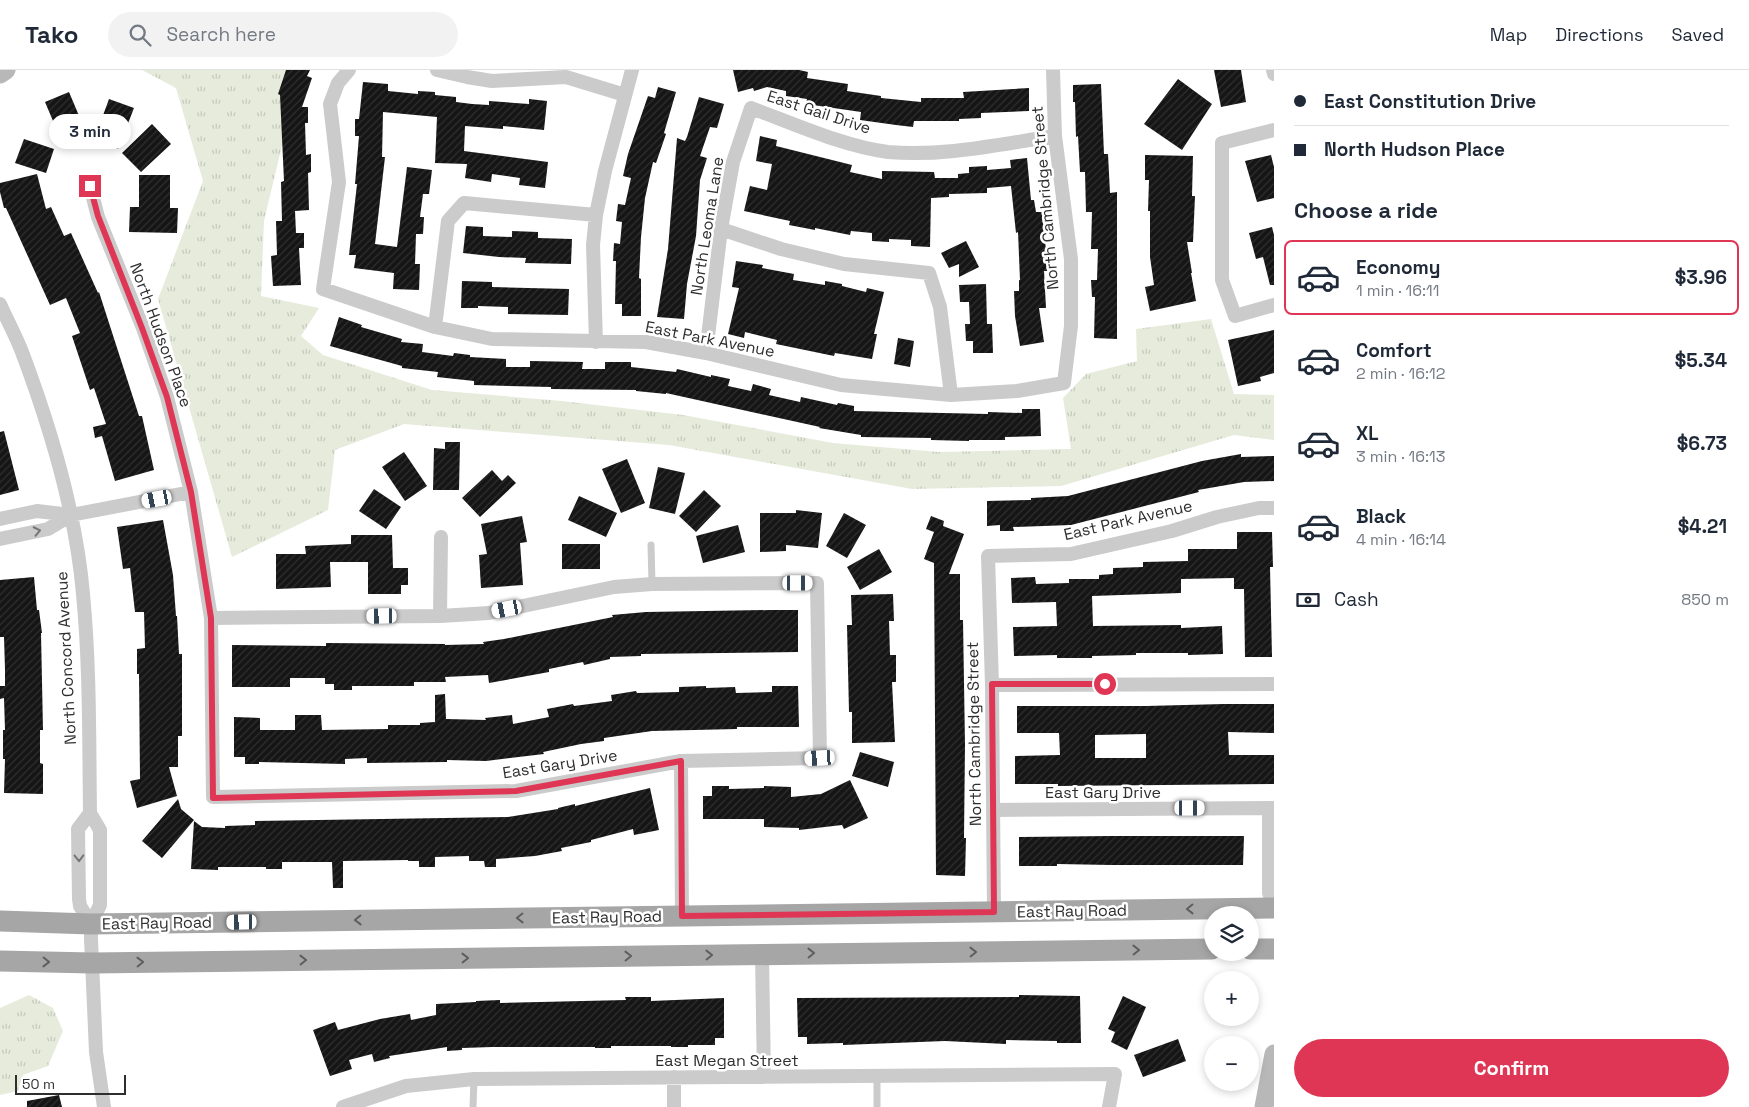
<!DOCTYPE html>
<meta charset="utf-8">
<style>
body{margin:0;font-family:"Space Grotesk",sans-serif;background:#f2f2f3;color:#1f2937;height:100vh;display:flex;flex-direction:column;font-size:19px;white-space:nowrap}
*{box-sizing:border-box;margin:0}
p{font-size:16px;color:#747a83}
.icon{flex:none;width:28px;height:28px;fill:none;stroke:currentColor;stroke-width:2;stroke-linecap:round;stroke-linejoin:round}
.map{position:relative;flex:1;overflow:hidden}
.side{display:flex;flex-direction:column;background:#fff;width:475px}
.side>*{flex:none}
.banner{display:grid;align-content:center;height:110px;padding:0 20px;background:#fff}
.fabs{position:absolute;left:1204px;top:836px;display:grid;gap:10px}
.fabs a{display:grid;place-items:center;width:55px;height:55px;border-radius:50%;background:#fff;box-shadow:0 2px 8px #0003;font-size:25px}
.scale{position:absolute;left:15px;bottom:12px;width:111px;box-sizing:border-box;padding-left:5px;border:2px solid #2e2e2e;border-top:0;font-size:14px;line-height:18px;white-space:nowrap;color:#2e2e2e;-webkit-text-stroke:4px #fff;paint-order:stroke}
.end{position:absolute;width:22px;height:22px;margin:-11px;border:6px solid #df3655;background:#fff;box-shadow:0 0 0 2px #fff}
.from{border-radius:50%}
.bubble{position:absolute;height:35px;border-radius:18px;background:#fff;box-shadow:0 2px 8px #0003;font-size:16px;font-weight:700;line-height:35px;text-align:center}
.car{position:absolute;width:15px;height:30px;margin:-15px -8px;border-radius:6px;box-shadow:0 0 4px 1px #0007;background:linear-gradient(#fff 24%,#345 0 40%,#fff 0 76%,#345 0 86%,#fff 0)}
.banner b{display:flex;align-items:center;gap:18px;height:48px;font-size:19px}
.banner b+b{border-top:1px solid #e0e1e3}
.banner i{width:12px;height:12px;background:#1f2937}
ul{padding:0;list-style:none}
li{display:flex;align-items:center;gap:15px;height:75px;margin:0 10px 8px;padding:0 10px;border:2px solid transparent;border-radius:8px}
li div{flex:1}
li b{display:block;font-size:19px}
li em{font-style:normal;font-weight:700}
li.active{border-color:#df3655}
li>.icon{width:45px;height:45px;stroke-width:1.5}
h2{padding:0 20px;font-size:22px;line-height:60px}
.pay{display:flex;align-items:center;gap:12px;height:55px;padding:0 20px;font-size:19px}
.pay p{margin-inline-start:auto}
.primary-button{display:flex;gap:10px;margin-top:auto;padding:10px 20px}
.primary-button a{flex:1;height:58px;border-radius:30px;background:#df3655;color:#fff;font-size:20px;font-weight:700;line-height:58px;text-align:center}
header{display:flex;align-items:center;gap:30px;box-sizing:border-box;height:70px;padding:0 25px;background:#fff;border-bottom:1px solid #e0e1e3}
header strong{font-size:24px}
nav{display:flex;gap:28px;margin-inline-start:auto;font-size:18px}
.search{width:350px;height:45px;background:#f2f2f3;display:flex;align-items:center;gap:12px;box-sizing:border-box;padding:0 18px;border-radius:28px;color:#747a83;font-size:19px}
main{display:flex;flex:1;min-height:0}
.map>svg:first-child{display:block}
</style>
<header>
<strong>Tako</strong>
<div class="search"><svg class="icon" aria-label="search" viewBox="0 0 24 24"><circle cx="10" cy="10" r="6"/><path d="M15 15l6 6"/></svg>Search here</div>
<nav><a>Map</a><a>Directions</a><a>Saved</a></nav>
</header>
<main>
<div class="map">
<svg width="1274" height="1037" viewBox="0 0 1274 1037">
<defs>
<pattern id="park-tufts" width="24" height="20" patternUnits="userSpaceOnUse" patternTransform="scale(1.25)"><rect width="24" height="20" fill="#e6ebdc"/><path d="M3 7l-1-3M5 7V3M7 7l1-3M15 17l-1-3M17 17v-4M19 17l1-3" fill="none" stroke="#c6cabd"/></pattern>
<pattern id="building-hatch" width="6" height="6" patternUnits="userSpaceOnUse" patternTransform="scale(1.25)"><rect width="6" height="6" fill="#151515"/><path d="M-1 1l2-2M0 6l6-6M5 7l2-2" fill="none" stroke="#2f2f2f"/></pattern>
</defs>
<rect width="100%" height="100%" fill="#fff"/>
<path fill="url(#park-tufts)" d="M142,0H300L264,151L261,226L319,238L301,266L323,285L432,320L562,331L683,345L833,373L939,382L1071,379L1063,328L1086,304L1137,291L1136,259L1211,249L1234,324L1274,325V370L1234,365L1061,416L912,419L669,375L404,354L335,380L328,440L232,487L158,229L203,111L176,18Z
M29,925L53,938L63,961L48,996L23,1005L18,1021L0,1025V938Z"/>
<path fill="url(#building-hatch)" fill-rule="evenodd" d="M286,0H310L307,6L312,8L302,37H308V53H305L306,85L311,84V102L308,103L309,140L295,141L296,163H304V178H299L301,215L273,216L271,186L277,185L276,151H282L281,112L284,111L280,25L278,24Z
M733,0H799L808,2L807,8L848,14L847,21L881,26V28L921,32V28H964L963,22L1029,18V41L981,43V48L959,49V51H914L913,57L896,55L860,50L861,42L806,34L807,29L786,26V21L767,17L754,21L753,18L738,22Z
M1214,0H1241L1246,32L1221,37Z
M1178,9L1212,34L1182,80L1144,54Z
M363,12L388,14V21L418,24V21L435,22V25L456,27V32L472,34L489,35V31L529,34V29L547,31L544,60L503,56V59L465,56L464,81L548,92L545,118L519,115L520,108L492,104L491,112L465,108L467,94L435,93L437,47L383,42L382,87H385L375,174L397,177L407,97L432,100L429,124H423L420,147H424L423,164H416L415,194H420L419,220L393,219L394,203L354,198L356,185H349L357,114H355L359,66H355V49H359Z
M1101,14L1104,84H1108L1110,123L1117,122V269L1094,268L1095,227H1092L1091,210H1097L1098,179H1091L1092,142H1086L1085,102H1080L1078,66L1076,67L1075,32H1073V15Z
M658,17L676,22L664,63L666,64L656,93L653,92L645,128L641,167L639,208L641,209V246H622V234H615L616,191H613L614,173L620,174L622,152L616,151L618,134L625,135L631,108L623,106L628,84L648,26L655,28Z
M69,22L88,67L64,77L45,32Z
M699,27L724,34L717,58L710,57L700,86L707,88L700,110L696,166L687,214L684,249L657,247L668,179L677,68L685,71L687,67Z
M109,29L134,38L118,79L94,70Z
M152,54L171,74L141,102L122,83Z
M760,66L777,70L776,76L852,95L850,102L882,109V101L934,102L935,108H958V104L969,103V97L987,96V100L1011,98L1010,90L1027,88L1031,130H1034L1036,142H1042L1046,180L1047,201H1044L1046,238H1039L1044,272L1020,276L1015,246L1014,221H1019V210H1020L1018,162L1016,163L1011,116L987,118V123L949,124V127L931,128L930,177L911,176V170L889,169V172L872,171V163L851,161L850,165L815,158V160L789,155L790,151L744,141L750,116L767,120L772,94L756,91Z
M24,69L54,79L46,103L15,93Z
M1145,85L1193,86L1192,126H1195L1193,172H1187L1192,203H1191L1196,231L1150,241L1145,217L1154,215L1150,187V141H1148L1149,110H1145Z
M1271,85L1274,97V128L1257,132L1245,91Z
M37,104L46,139L51,137L64,166L71,163L98,223L99,222L139,346H142L154,400L115,411L102,366L95,368L93,357L106,354L94,318L90,320L72,266L80,263L66,228L50,235L6,138H4L0,122V113Z
M139,105H170V138H178L177,163L129,162L130,137H139Z
M466,156L483,157V166L512,167V161L538,162V168L572,169L571,194L525,193L526,188L499,187L463,183Z
M1272,157L1274,165V215H1270L1263,187L1256,189L1249,163Z
M966,171L979,197L959,207V194L949,198L941,183Z
M736,191L763,195L762,198L794,204L793,210L825,215V211L842,214V216L866,222L867,218L884,222L874,264H877L872,289L835,283L834,286L776,274L777,270L745,262L744,268L728,264L739,218L732,217Z
M462,211L492,212V217L569,219L568,245L508,244V237L478,236V238H461Z
M986,214L987,254H992L993,283H973V271H966L965,254H970L969,232H960L959,215Z
M339,247L362,255L361,257L402,269L401,272L423,274L422,282L453,286L454,283L470,285V287L506,289V297H530V291L583,292L582,299H605V292H631V297L676,302L677,299L711,307V305L730,309L728,316L751,321L753,314L771,319L769,325L800,332L801,327L837,335L838,333L854,336V341L988,344V342L1022,343V339H1040L1041,366L1005,367V370H969V371L931,370V368L861,367V365L819,358L820,357L666,323V324L636,321V320L551,319V317L474,315V311L437,307L438,302L402,298V296L330,276Z
M1274,260V303L1260,307L1261,311L1238,316L1228,270Z
M898,268L914,271L910,297L894,294Z
M4,361L19,420L0,425V362Z
M445,372H460L459,420H433L434,378L445,379Z
M404,382L427,416L405,431L382,397Z
M1241,384V387L1274,386V411L1244,412L1198,420L1199,422L1071,455L1013,457L1014,461H1000V455L987,456V431L1031,430V428L1068,426L1202,391Z
M627,389L645,433L621,443L602,399Z
M658,397L685,403L675,444L649,438Z
M492,400L502,411L508,405L516,413L480,447L462,428Z
M374,419L401,437L386,459L359,441Z
M704,420L721,436L696,462L679,446Z
M579,426L617,443L606,467L568,450Z
M796,440L822,443L818,478L786,475V481L760,482V443H796Z
M844,443L866,455L847,488L826,476Z
M522,446L527,472L520,473L523,515L481,518L479,485L487,484L481,454Z
M931,446L944,451L943,456L964,464L949,504H960V550H963L965,675L964,768H966L965,806L936,805L934,493L924,489L934,462L926,459Z
M163,450L173,505L176,546H177L179,584H182V666H178V697H169L177,726L137,738L130,711L140,709L139,604H137V579L145,578L144,542H135L130,498L123,499L117,457Z
M738,455L745,482L703,493L696,466Z
M1237,462H1272L1273,497H1270L1272,587H1245L1244,519H1234V508L1181,509V523L1092,526L1093,556L1181,555V558L1222,556L1223,584L1188,585V583H1136V585L1092,586V588H1057V585L1014,586L1013,557L1057,556L1056,532L1012,533L1011,508L1035,507L1036,514L1069,513V509H1099V505L1113,504V498L1143,497V492L1188,491V479H1237Z
M351,465H392L393,498H408V515H401V524H368V492H330L331,517L276,519V484H306L305,476L351,474Z
M562,474H600V499H562Z
M879,479L892,502L860,520L847,497Z
M34,507L37,540H39L42,563H41L43,660H40V693L43,694V724L4,723L5,689H3V660H5L4,628L0,629V616H5V599L4,567H0V510Z
M893,524L894,551H889L890,585H896V612H892L895,672L852,673V642H849L847,555H852L851,525Z
M771,540H798V582L641,584V586L610,587V589L584,595L583,592L549,599V602L489,613L488,605L445,607L446,612H414V616H352V620H334V614H325V608H290V617H232V575L326,576V573L445,574V575L484,574L483,572L504,569L613,547L612,545L646,542Z
M706,616V618L735,617L736,623L772,622V616H798L799,657H737V659L652,661L604,668V671L581,674L543,682L544,684L486,691L447,690V692L367,693V688L345,689V694L259,692V694H245V687H234V647L260,648V660H295V645H321L322,660L388,659V655H420V653L435,652V625L445,624L446,649L486,650L485,648L512,645L513,654L549,647L547,639L573,634L574,636L612,631L611,625L636,621L637,623L679,622V617Z
M1224,634H1274V663L1228,662L1229,685H1274V714L1058,716V714H1015V686L1060,685L1059,663H1017V636H1146ZM1146,664V688H1095V665Z
M860,682L894,692L888,717L852,706Z
M850,710L868,748L844,759L842,755L799,760V758L764,757V749H703V726H712V716H729V719L764,718V716L791,717V727L821,724Z
M650,718L659,760L634,765L633,759L591,770V772L561,778L562,781L535,786L496,789V797H485L484,791H469V786L435,787V797H419V791H408V790L343,791V818H333L332,792H282V799H266V797H218V800L191,799L194,751L202,757L225,758V756L255,755V751L508,747L558,739V738L575,734V736Z
M178,729L181,739L194,750L162,788L142,771Z
M1111,766H1244L1243,795H1111L1057,794V796H1019V767Z
M1019,925L1080,926L1081,973H1057V971L1006,970V974L945,971L843,975V973L807,974V967H798L797,928L1019,927Z
M1123,926L1146,937L1127,980L1111,972L1115,962L1108,959Z
M625,927H651V931L724,928V968H715V975H688V977H671V976H611V978H595V977H492L462,978V980L447,981V977L389,986L390,988L374,992L372,984L349,990L352,999L330,1006L313,960L335,952L338,960L380,949L410,944L411,950L436,945V934L476,932V931L500,930V933L626,930Z
M1178,969L1186,991L1143,1007L1134,985Z
M59,1025L62,1037H27V1031Z"/>
<g fill="none" stroke-linecap="round" stroke-linejoin="round">
<path stroke="#cbcbcb" stroke-width="7" d="M651,475L652,514
M877,1006V1036
M473,1037L474,1009"/>
<path stroke="#cbcbcb" stroke-width="14" d="M349,0L338,13L330,34L339,112L323,219L435,257L492,269L646,272L706,283L841,315L951,325L1017,321L1064,313L1071,256V189L1055,66L1053,0
M437,0L467,7L492,11L566,7L625,25
M1273,0L1274,4
M1274,60L1222,73V210L1235,246L1274,235
M90,116L98,147L143,258L167,327L191,422L211,548L213,727L516,721L681,691L820,688L817,513L652,514L614,517L489,543L440,546L211,548
M721,159L781,179L844,194L929,203L940,237L951,325
M0,234C7,250 16,266 22,282C51,359 76,442 83,524C90,597 89,670 90,743L100,760V835L91,854V869L96,982L104,1037
M435,257L448,151L464,133L596,145
M596,272L593,175L596,145L605,101L632,0
M706,283L721,159L733,92L751,38C792,53 845,77 888,82C944,87 1000,74 1055,66
M0,449L37,441L71,445L191,422
M0,469L48,459L71,445
M440,546L441,467
M992,615L1274,614
M681,691L682,846
M1269,738V823L1274,835
M993,740L1274,738
M90,743L78,759L79,829L80,836L91,854
M994,842L992,615L988,486L1071,484L1172,461L1217,447L1259,438H1274
M762,884L764,1007
M674,1007V1037
M343,1037L406,1016L474,1009L1115,1004L1109,1037"/>
<path stroke="#b8b8b8" stroke-width="19" d="M0,4L6,0
M1264,1037L1274,984"/>
<path stroke="#a6a6a6" stroke-width="21" d="M0,851L91,854L1274,838
M1250,879H1274
M0,891L92,893L1212,879"/>
</g>
<defs><path id="oneway-chevron" d="M-2-3.5L2.5 0L-2 3.5" fill="none" stroke-width="1.6" stroke-linecap="round" stroke-linejoin="round" transform="scale(1.25)"/></defs>
<g stroke="#757575">
<use href="#oneway-chevron" transform="translate(37 461) rotate(-12)"/>
<use href="#oneway-chevron" transform="translate(79 788) rotate(89)"/>
</g>
<g stroke="#5e5e5e">
<use href="#oneway-chevron" transform="translate(1190 839) rotate(179)"/>
<use href="#oneway-chevron" transform="translate(520 848) rotate(179)"/>
<use href="#oneway-chevron" transform="translate(358 850) rotate(179)"/>
<use href="#oneway-chevron" transform="translate(1136 880) rotate(-1)"/>
<use href="#oneway-chevron" transform="translate(973 882) rotate(-1)"/>
<use href="#oneway-chevron" transform="translate(811 883) rotate(-1)"/>
<use href="#oneway-chevron" transform="translate(709 885) rotate(-1)"/>
<use href="#oneway-chevron" transform="translate(628 886) rotate(-1)"/>
<use href="#oneway-chevron" transform="translate(465 888) rotate(-1)"/>
<use href="#oneway-chevron" transform="translate(303 890) rotate(-1)"/>
<use href="#oneway-chevron" transform="translate(46 892) rotate(1)"/>
<use href="#oneway-chevron" transform="translate(140 892) rotate(-1)"/>
</g>
<g fill="none" stroke-linecap="round" stroke-linejoin="round">
<path stroke="#df3655" stroke-width="6" d="M90,116L98,146L142,258L167,327L191,422L211,548L213,728L516,721L681,691L682,846L994,842L992,614H1105"/>
</g>
<g text-anchor="middle" dominant-baseline="central" stroke-width="5" stroke-linejoin="round" paint-order="stroke">
<g font-size="16" fill="#2e2e2e" stroke="#fff">
<text transform="translate(819 42) rotate(18)">East Gail Drive</text>
<text transform="translate(1045 128) rotate(-95)">North Cambridge Street</text>
<text transform="translate(707 156) rotate(-81)">North Leoma Lane</text>
<text transform="translate(161 265) rotate(70)">North Hudson Place</text>
<text transform="translate(710 269) rotate(11)">East Park Avenue</text>
<text transform="translate(1128 450) rotate(-13)">East Park Avenue</text>
<text transform="translate(66 588) rotate(-93)">North Concord Avenue</text>
<text transform="translate(974 664) rotate(-91)">North Cambridge Street</text>
<text transform="translate(560 694) rotate(-9)">East Gary Drive</text>
<text x="1103" y="722">East Gary Drive</text>
<text transform="translate(1072 841) rotate(-1)">East Ray Road</text>
<text transform="translate(607 847) rotate(-1)">East Ray Road</text>
<text transform="translate(157 853) rotate(-1)">East Ray Road</text>
<text x="727" y="990">East Megan Street</text>
</g>
</g>
</svg>
<div class="fabs">
<a><svg class="icon" aria-label="layers" viewBox="0 0 24 24"><path d="M12 4l9 5-9 5-9-5zM3 14l9 5 9-5"/></svg></a>
<a>+</a>
<a>−</a>
</div>
<div class="scale">50 m</div>
<i class="end from" style="left:1105px;top:614px"></i>
<i class="end" style="left:90px;top:116px"></i>
<div class="bubble" style="left:49px;top:44px;width:82px">3 min</div>
<i class="car" style="left:157px;top:429px;rotate:259deg"></i>
<i class="car" style="left:798px;top:513px;rotate:90deg"></i>
<i class="car" style="left:507px;top:539px;rotate:259deg"></i>
<i class="car" style="left:382px;top:546px;rotate:269deg"></i>
<i class="car" style="left:820px;top:688px;rotate:267deg"></i>
<i class="car" style="left:1190px;top:738px;rotate:90deg"></i>
<i class="car" style="left:242px;top:852px;rotate:269deg"></i>
</div>
<section class="side">
<div class="banner">
<b><i class="from"></i>East Constitution Drive</b>
<b><i></i>North Hudson Place</b>
</div>
<h2>Choose a ride</h2>
<ul>
<li class="active"><svg class="icon" aria-label="car" viewBox="0 0 24 24"><path d="M5 17H2v-5l4-1 3-4h7l3 4 3 1v5h-3M9 17h6M6 11h13"/><circle cx="7" cy="17" r="2"/><circle cx="17" cy="17" r="2"/></svg><div><b>Economy</b><p>1 min · 16:11</p></div><em>$3.96</em></li>
<li><svg class="icon" aria-label="car" viewBox="0 0 24 24"><path d="M5 17H2v-5l4-1 3-4h7l3 4 3 1v5h-3M9 17h6M6 11h13"/><circle cx="7" cy="17" r="2"/><circle cx="17" cy="17" r="2"/></svg><div><b>Comfort</b><p>2 min · 16:12</p></div><em>$5.34</em></li>
<li><svg class="icon" aria-label="car" viewBox="0 0 24 24"><path d="M5 17H2v-5l4-1 3-4h7l3 4 3 1v5h-3M9 17h6M6 11h13"/><circle cx="7" cy="17" r="2"/><circle cx="17" cy="17" r="2"/></svg><div><b>XL</b><p>3 min · 16:13</p></div><em>$6.73</em></li>
<li><svg class="icon" aria-label="car" viewBox="0 0 24 24"><path d="M5 17H2v-5l4-1 3-4h7l3 4 3 1v5h-3M9 17h6M6 11h13"/><circle cx="7" cy="17" r="2"/><circle cx="17" cy="17" r="2"/></svg><div><b>Black</b><p>4 min · 16:14</p></div><em>$4.21</em></li>
</ul>
<div class="pay"><svg class="icon" aria-label="cash" viewBox="0 0 24 24"><path d="M3 7h18v10H3z"/><circle cx="12" cy="12" r="2"/></svg>Cash<p>850 m</p></div>
<div class="primary-button"><a>Confirm</a></div>
</section>
</main>
